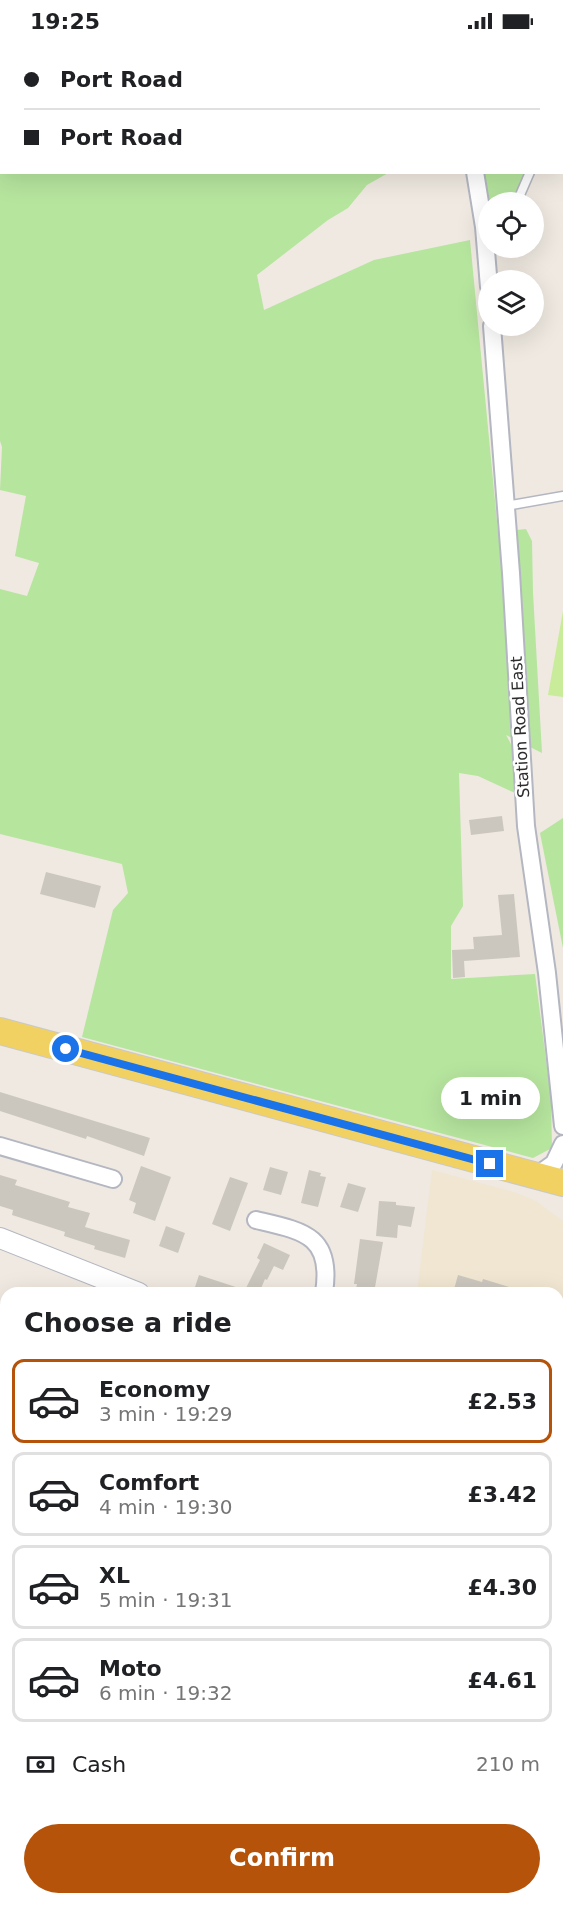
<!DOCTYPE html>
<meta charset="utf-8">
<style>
body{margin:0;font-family:"DejaVu Sans",sans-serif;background:#f2f2f2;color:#202124;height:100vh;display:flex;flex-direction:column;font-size:22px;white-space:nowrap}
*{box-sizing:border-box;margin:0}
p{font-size:20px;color:#757577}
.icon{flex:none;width:33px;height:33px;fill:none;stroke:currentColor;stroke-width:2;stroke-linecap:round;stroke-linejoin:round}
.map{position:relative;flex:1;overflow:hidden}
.panel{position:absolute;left:0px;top:1245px;width:564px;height:618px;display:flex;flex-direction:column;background:#fff;border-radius:18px 18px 0 0;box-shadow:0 6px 24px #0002}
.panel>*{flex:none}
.hud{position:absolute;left:0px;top:0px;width:564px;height:132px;box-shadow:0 6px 24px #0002;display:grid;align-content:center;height:132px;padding:0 24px;background:#fff}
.fabs{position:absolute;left:478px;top:150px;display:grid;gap:12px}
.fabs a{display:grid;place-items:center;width:66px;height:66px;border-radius:50%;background:#fff;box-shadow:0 6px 24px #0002;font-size:30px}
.end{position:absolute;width:27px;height:27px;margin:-14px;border:8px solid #1a73e8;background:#fff;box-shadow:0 0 0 3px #fff}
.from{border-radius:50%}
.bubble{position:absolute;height:42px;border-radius:21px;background:#fff;box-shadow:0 6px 24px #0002;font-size:20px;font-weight:700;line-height:42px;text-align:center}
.hud b{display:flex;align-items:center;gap:21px;height:57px;font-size:22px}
.hud b+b{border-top:2px solid #e0e0e0}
.hud i{width:15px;height:15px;background:#202124}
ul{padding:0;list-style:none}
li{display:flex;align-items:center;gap:18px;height:84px;margin:0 12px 9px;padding:0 12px;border:3px solid #e0e0e0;border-radius:12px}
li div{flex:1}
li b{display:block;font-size:22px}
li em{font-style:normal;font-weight:700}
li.active{border-color:#b45309}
li>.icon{width:54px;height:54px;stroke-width:1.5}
h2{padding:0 24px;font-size:27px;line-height:72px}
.pay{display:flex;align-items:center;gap:15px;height:66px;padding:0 24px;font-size:22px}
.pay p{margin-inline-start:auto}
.button{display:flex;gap:12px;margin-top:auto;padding:12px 24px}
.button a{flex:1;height:69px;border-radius:36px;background:#b45309;color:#fff;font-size:24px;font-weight:700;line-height:69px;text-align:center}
.status{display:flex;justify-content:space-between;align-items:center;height:42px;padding:0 30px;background:#fff;direction:ltr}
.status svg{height:16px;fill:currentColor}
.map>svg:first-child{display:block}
</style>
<div class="status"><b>19:25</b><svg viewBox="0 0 49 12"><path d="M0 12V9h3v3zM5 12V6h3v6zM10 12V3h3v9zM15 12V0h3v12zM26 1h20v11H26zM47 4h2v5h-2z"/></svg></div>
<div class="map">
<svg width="563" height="1863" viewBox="0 0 563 1863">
<rect width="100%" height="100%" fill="#efe9e1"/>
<path fill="#f0e6d1" d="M432,1128L517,1151L536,1159L563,1179V1378L558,1377V1251H417Z"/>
<path fill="#b6e59e" d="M0,0L538,1L2,2V130L388,131L367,143L348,166L328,178L257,233L264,268L374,218L470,198L498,490L526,487L532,499L533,551L542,711L506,693L517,713V752L478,734L459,731L463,864L451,884V937L535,932L551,1056L552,1106L533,1116L82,995L113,868L128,851L122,822L0,792V547L27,554L39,521L15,514L26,454L0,448L2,405L0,399Z
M480,131H526L512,160H489V175Z
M563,776V906L540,791Z
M0,1767H6V1857H276L280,1863H0Z"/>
<path fill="#c9ec9a" d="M563,569V655L548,653Z"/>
<path fill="#cbc7bf" d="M502,774L504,789L471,793L469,778Z
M46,830L101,844L95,866L40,852Z
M514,852L520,915L464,919L465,935L453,936L452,908L474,907L473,895L502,893L498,853Z
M0,1050L150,1096L144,1114L87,1094L86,1097L0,1069Z
M141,1124L171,1135L155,1179L133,1171L136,1161L129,1158Z
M270,1125L288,1130L281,1153L263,1148Z
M309,1128L321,1131L320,1134L326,1135L318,1165L301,1161Z
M0,1133L17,1138L15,1143L70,1160L68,1165L90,1171L85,1185L130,1198L125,1216L94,1207L95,1204L64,1194L65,1190L12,1173L13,1168L0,1164Z
M230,1135L248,1141L230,1189L212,1182Z
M348,1141L366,1146L358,1170L340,1165Z
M379,1159L396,1160V1163L415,1165L411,1185L398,1183L397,1196L376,1194Z
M166,1184L185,1191L178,1211L159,1204Z
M360,1197L383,1200L374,1251H355L357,1242H354Z
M264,1201L290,1213L283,1228L274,1224L267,1238L265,1237L259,1251H203L194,1248L199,1233L245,1248L260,1218L257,1216Z
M458,1233L482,1240L483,1237L519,1248V1251H453Z"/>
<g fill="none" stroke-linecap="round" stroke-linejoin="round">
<g stroke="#b4b7c1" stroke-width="11">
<path id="service" d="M562,109H563
M517,160L530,130
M506,464L563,454"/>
</g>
<g stroke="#b4b7c1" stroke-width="20">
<path id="minor" d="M445,0L446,2
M475,130L484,185L489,245
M492,284L511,531L526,784L547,931L563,1084
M0,1104L113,1137
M536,1134L554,1121L563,1102
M256,1178C303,1189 333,1193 324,1251
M0,1293L6,1295
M0,1466L6,1469
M0,1604H6
M0,1672H6
M558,1753L563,1752
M429,1857V1863
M508,1863L510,1857"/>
</g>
<g stroke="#b4b7c1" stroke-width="22">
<path id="tertiary" d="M0,1196L139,1251
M558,1387L563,1388"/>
</g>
<g stroke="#c9c9c9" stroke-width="28">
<path id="primary" d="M0,989L563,1141"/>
</g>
<use href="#service" stroke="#fff" stroke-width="8"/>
<use href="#minor" stroke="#fff" stroke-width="16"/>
<use href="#tertiary" stroke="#fff" stroke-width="20"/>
<use href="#primary" stroke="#f2d163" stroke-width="26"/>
</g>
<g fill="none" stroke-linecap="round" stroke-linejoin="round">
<path stroke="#1a73e8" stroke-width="8" d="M66,1007L490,1122"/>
</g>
<g text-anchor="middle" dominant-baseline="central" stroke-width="5" stroke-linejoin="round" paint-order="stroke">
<g font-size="16" fill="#2e2e2e" stroke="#fff">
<text transform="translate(520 685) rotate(-93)">Station Road East</text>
</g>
</g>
</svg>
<div class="fabs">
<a><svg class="icon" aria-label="locate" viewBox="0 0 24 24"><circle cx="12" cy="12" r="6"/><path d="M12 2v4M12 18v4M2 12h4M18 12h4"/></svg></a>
<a><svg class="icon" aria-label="layers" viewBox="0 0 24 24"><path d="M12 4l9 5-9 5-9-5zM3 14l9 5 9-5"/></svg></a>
</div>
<i class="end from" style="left:66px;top:1007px"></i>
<i class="end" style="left:490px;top:1122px"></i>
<div class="bubble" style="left:441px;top:1035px;width:99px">1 min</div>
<div class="hud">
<b><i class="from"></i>Port Road</b>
<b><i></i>Port Road</b>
</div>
<section class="panel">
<h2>Choose a ride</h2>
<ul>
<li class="active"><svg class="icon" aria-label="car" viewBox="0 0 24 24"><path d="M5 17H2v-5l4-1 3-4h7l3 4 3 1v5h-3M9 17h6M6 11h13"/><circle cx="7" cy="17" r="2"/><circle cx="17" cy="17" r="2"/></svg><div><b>Economy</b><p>3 min · 19:29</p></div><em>£2.53</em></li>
<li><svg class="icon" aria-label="car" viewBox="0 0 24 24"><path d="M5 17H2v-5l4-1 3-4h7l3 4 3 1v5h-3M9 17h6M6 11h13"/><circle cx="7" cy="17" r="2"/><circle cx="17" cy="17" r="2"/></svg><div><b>Comfort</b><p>4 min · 19:30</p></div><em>£3.42</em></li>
<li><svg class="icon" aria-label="car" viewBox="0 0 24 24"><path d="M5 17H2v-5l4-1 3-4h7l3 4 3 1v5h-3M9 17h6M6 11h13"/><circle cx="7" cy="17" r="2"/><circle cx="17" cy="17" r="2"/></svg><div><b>XL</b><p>5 min · 19:31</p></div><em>£4.30</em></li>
<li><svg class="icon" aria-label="car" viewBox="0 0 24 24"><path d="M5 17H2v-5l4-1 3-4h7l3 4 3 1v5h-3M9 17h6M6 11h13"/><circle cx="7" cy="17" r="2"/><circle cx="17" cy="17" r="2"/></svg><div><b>Moto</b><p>6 min · 19:32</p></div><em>£4.61</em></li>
</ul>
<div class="pay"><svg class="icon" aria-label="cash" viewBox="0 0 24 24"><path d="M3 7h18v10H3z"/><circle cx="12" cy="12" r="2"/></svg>Cash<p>210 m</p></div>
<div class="button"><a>Confirm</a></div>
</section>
</div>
